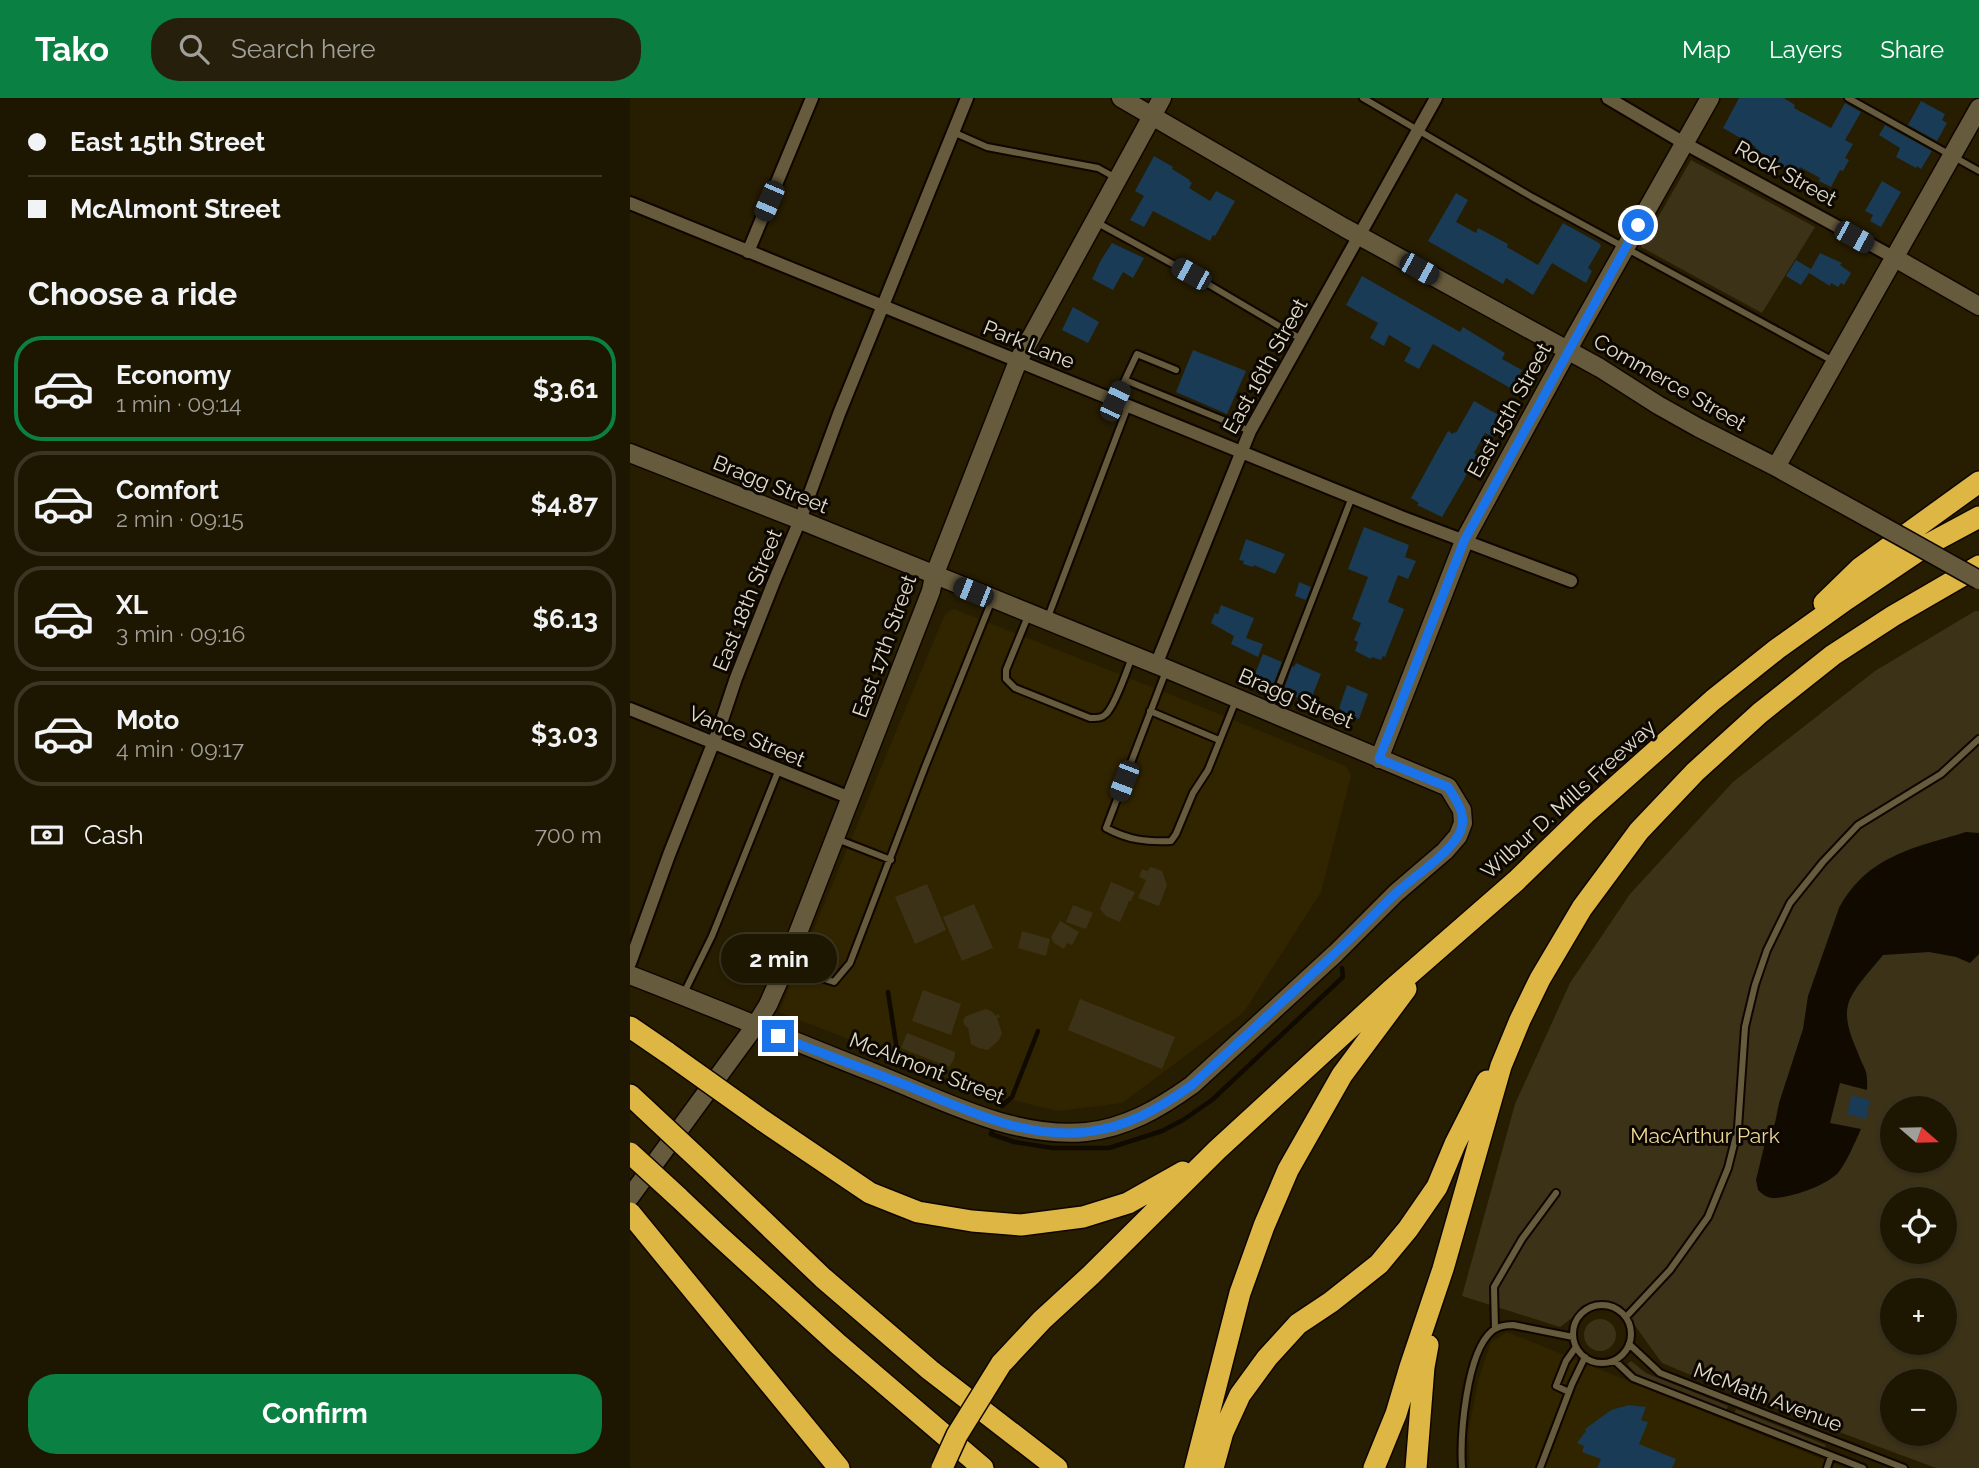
<!DOCTYPE html>
<meta charset="utf-8">
<style>
body{margin:0;font-family:Raleway,sans-serif;background:#251f0b;color:#f1f3f6;height:100vh;display:flex;flex-direction:column;font-size:26px;white-space:nowrap}
*{box-sizing:border-box;margin:0}
p{font-size:23px;color:#a09f99}
.icon{flex:none;width:38px;height:38px;fill:none;stroke:currentColor;stroke-width:2;stroke-linecap:round;stroke-linejoin:round}
.map{position:relative;flex:1;overflow:hidden}
.sheet{display:flex;flex-direction:column;background:#1d1601;width:630px}
.sheet>*{flex:none}
.top-card{display:grid;align-content:center;height:154px;padding:0 28px;background:#1d1601}
.needle{width:46px;rotate:110deg}
.controls{position:absolute;left:1250px;top:998px;display:grid;gap:14px}
.controls a{display:grid;place-items:center;width:77px;height:77px;border-radius:50%;background:#1d1601;box-shadow:0 2px 5px #0004,0 0 0 2px #3b3523;font-size:35px}
.end{position:absolute;width:32px;height:32px;margin:-16px;border:9px solid #1a73e8;background:#fff;box-shadow:0 0 0 4px #fff}
.from{border-radius:50%}
.bubble{position:absolute;height:49px;border-radius:24px;background:#1d1601;box-shadow:0 2px 5px #0004,0 0 0 2px #3b3523;font-size:23px;font-weight:700;line-height:49px;text-align:center}
.car{position:absolute;width:21px;height:42px;margin:-21px -10px;border-radius:9px;box-shadow:0 0 5px 2px #0007;background:linear-gradient(#222 24%,#8ab4d8 0 40%,#222 0 76%,#8ab4d8 0 86%,#222 0)}
.top-card b{display:flex;align-items:center;gap:24px;height:66px;font-size:26px}
.top-card b+b{border-top:2px solid #3b3523}
.top-card i{width:18px;height:18px;background:#f1f3f6}
ul{padding:0;list-style:none}
li{display:flex;align-items:center;gap:21px;height:105px;margin:0 14px 10px;padding:0 14px;border:4px solid #3b3523;border-radius:28px}
li div{flex:1}
li b{display:block;font-size:26px}
li em{font-style:normal;font-weight:700}
li.selected{border-color:#0b8043}
li>.icon{width:63px;height:63px;stroke-width:1.5}
h2{padding:0 28px;font-size:32px;line-height:84px}
.pay{display:flex;align-items:center;gap:18px;height:77px;padding:0 28px;font-size:26px}
.pay p{margin-inline-start:auto}
.cta{display:flex;gap:14px;margin-top:auto;padding:14px 28px}
.cta a{flex:1;height:80px;border-radius:28px;background:#0b8043;color:#fff;font-size:28px;font-weight:700;line-height:80px;text-align:center}
header{display:flex;align-items:center;gap:42px;box-sizing:border-box;height:98px;padding:0 35px;background:#0b8043;color:#fff}
header strong{font-size:33px}
nav{display:flex;gap:38px;margin-inline-start:auto;font-size:24px}
.search{width:490px;height:63px;background:#251f0b;display:flex;align-items:center;gap:18px;box-sizing:border-box;padding:0 24px;border-radius:28px;color:#a09f99;font-size:26px}
main{display:flex;flex:1;min-height:0}
.map>svg:first-child{display:block}
</style>
<header>
<strong>Tako</strong>
<div class="search"><svg class="icon" aria-label="search" viewBox="0 0 24 24"><circle cx="10" cy="10" r="6"/><path d="M15 15l6 6"/></svg>Search here</div>
<nav><a>Map</a><a>Layers</a><a>Share</a></nav>
</header>
<main>
<section class="sheet">
<div class="top-card">
<b><i class="from"></i>East 15th Street</b>
<b><i></i>McAlmont Street</b>
</div>
<h2>Choose a ride</h2>
<ul>
<li class="selected"><svg class="icon" aria-label="car" viewBox="0 0 24 24"><path d="M5 17H2v-5l4-1 3-4h7l3 4 3 1v5h-3M9 17h6M6 11h13"/><circle cx="7" cy="17" r="2"/><circle cx="17" cy="17" r="2"/></svg><div><b>Economy</b><p>1 min · 09:14</p></div><em>$3.61</em></li>
<li><svg class="icon" aria-label="car" viewBox="0 0 24 24"><path d="M5 17H2v-5l4-1 3-4h7l3 4 3 1v5h-3M9 17h6M6 11h13"/><circle cx="7" cy="17" r="2"/><circle cx="17" cy="17" r="2"/></svg><div><b>Comfort</b><p>2 min · 09:15</p></div><em>$4.87</em></li>
<li><svg class="icon" aria-label="car" viewBox="0 0 24 24"><path d="M5 17H2v-5l4-1 3-4h7l3 4 3 1v5h-3M9 17h6M6 11h13"/><circle cx="7" cy="17" r="2"/><circle cx="17" cy="17" r="2"/></svg><div><b>XL</b><p>3 min · 09:16</p></div><em>$6.13</em></li>
<li><svg class="icon" aria-label="car" viewBox="0 0 24 24"><path d="M5 17H2v-5l4-1 3-4h7l3 4 3 1v5h-3M9 17h6M6 11h13"/><circle cx="7" cy="17" r="2"/><circle cx="17" cy="17" r="2"/></svg><div><b>Moto</b><p>4 min · 09:17</p></div><em>$3.03</em></li>
</ul>
<div class="pay"><svg class="icon" aria-label="cash" viewBox="0 0 24 24"><path d="M3 7h18v10H3z"/><circle cx="12" cy="12" r="2"/></svg>Cash<p>700 m</p></div>
<div class="cta"><a>Confirm</a></div>
</section>
<div class="map">
<svg width="1349" height="1370" viewBox="0 0 1349 1370">
<rect width="100%" height="100%" fill="#271d01"/>
<path fill="#312500" d="M324,511L537,595L716,668L721,678L691,794L614,914L492,1005L428,1013L362,997L149,914L315,516Z
M877,1234L929,1255L1214,1370H840L838,1335L848,1283L861,1244Z"/>
<path fill="#3c3218" fill-rule="evenodd" d="M1061,62L1185,129L1132,215L1011,149Z
M1345,513H1349V1370H1306L1107,1296L1032,1265L990,1207L968,1205L952,1208L947,1216L930,1229L832,1198L885,1006L940,885L1000,796L1103,684L1245,573ZM1262,1010H1314V1062H1262ZM1262,1101H1314V1153H1262ZM1262,1192H1314V1244H1262ZM1262,1283H1314V1335H1262Z
M521,769L532,773L537,787L529,808L508,800L516,782L509,779L512,771L517,773Z
M481,784L505,794L501,803H499L490,824L476,818L470,811Z
M297,786L316,832L285,846L265,799Z
M344,806L363,850L332,863L313,819Z
M443,807L463,815L456,831L436,824Z
M430,823L449,834L442,847L437,845L434,851L424,845L421,839Z
M392,833L420,841L416,858L388,850Z
M293,892L331,906L321,937L282,923Z
M450,901L545,939L532,971L438,932Z
M356,911L361,913L366,918L368,916L370,919L367,920L372,935L369,942L358,952L349,950L341,946L338,930L334,926L333,922L336,918Z
M277,935L325,954C325,960 323,964 319,969L271,950Z
M954 1237a16 16 0 1 1 32 0a16 16 0 1 1-32 0Z
M1001,1263L1016,1275L1098,1308L1096,1313L1008,1278L997,1266Z
M1106,1311L1196,1347L1194,1351L1104,1316Z"/>
<path fill="#110a00" d="M1336,734L1349,735V856L1340,865L1326,859L1299,854L1253,857C1243,870 1222,891 1218,907C1214,922 1222,941 1228,955C1235,974 1238,970 1237,992L1210,985L1200,1025L1231,1031C1224,1046 1218,1062 1208,1075C1195,1088 1161,1100 1142,1100C1136,1099 1132,1096 1128,1092L1126,1082L1135,1045L1145,1025L1149,1005L1173,931L1178,898L1209,810C1238,757 1284,750 1336,734Z"/>
<g fill="none" stroke-linecap="round" stroke-linejoin="round">
<path stroke="#110a00" stroke-width="4.5" d="M258,894L267,952L266,965
M372,1008L382,999L408,933
M362,1033L361,1036L384,1044L423,1050H479L532,1033L553,1022L582,1002L713,879L712,870"/>
</g>
<path fill="#193b55" d="M1109,0H1154L1165,7L1164,10L1201,30L1215,5L1231,14L1215,42L1223,46L1215,60L1219,62L1213,73L1210,72L1201,89L1189,83L1190,80L1170,69L1166,76L1125,51L1126,49L1093,30Z
M1291,3L1315,16L1312,22L1317,25L1307,43L1278,27Z
M1255,27L1302,53L1291,71L1287,68L1286,70L1266,59L1270,50L1249,37Z
M524,58L543,69L542,71L560,82L559,83L562,85L559,90L580,103L586,93L605,103L585,138L583,137L580,143L523,113L514,129L500,122L514,98L505,93Z
M1252,83L1271,94L1251,129L1240,123L1243,117L1235,113Z
M826,95L838,102L826,124L846,135L848,130L878,146L877,149L908,167L933,125L969,145L971,148L958,170L962,173L956,185L922,165L903,197L876,180L873,186L798,143Z
M482,145L514,160L503,180L493,174L483,192L462,181L471,162Z
M1190,155L1212,165L1210,167L1221,175L1214,187L1211,185L1208,189L1201,185L1200,188L1179,175L1171,187L1156,178L1166,162L1181,171Z
M732,178L830,234L833,229L875,255L872,261L892,272L882,291L803,246L789,271L774,263L781,250L759,237L754,248L740,240L748,225L716,207Z
M443,209L469,224L458,245L432,232Z
M563,252L616,273L597,316L546,294Z
M844,303L874,320L863,339L855,335L844,355L847,357L833,383L812,419L787,407L789,405L781,400L818,333L823,336L824,334L826,335Z
M734,429L779,447L775,459L786,463L778,481L768,477L758,504L774,511L755,559L753,558L751,562L742,559L741,561L725,553L728,544L724,542L731,525L722,521L738,479L718,471Z
M616,441L655,456L645,476L624,467L623,469L613,466L614,463L609,462Z
M669,484L681,489L676,502L665,498Z
M591,507L624,520L616,540L633,546L628,559L601,546L604,538L581,525L585,515L588,516Z
M633,556L652,564L642,589L639,588V590L622,583Z
M666,565L691,576L681,601L677,599L676,603L653,594L662,568L664,569Z
M717,587L738,596L729,621L710,614L711,611L709,610Z
M1222,997L1240,1002L1236,1021L1217,1016Z
M999,1307L1016,1309L1011,1322L1018,1324L1009,1346L1046,1361L1042,1370H967L971,1361L952,1354L954,1348L947,1345L956,1333L955,1331L981,1312Z"/>
<g fill="none" stroke-linecap="round" stroke-linejoin="round">
<g stroke="#0f0600" stroke-width="10">
<path id="lane" d="M733,0L902,99L1205,264
M1218,0L1349,73
M323,34L357,49L468,70L486,80
M466,124L561,176L671,241
M495,282L620,333
M485,303L507,256L546,272
M398,518L376,572V581L385,590L460,620C465,620 471,621 476,616C485,608 497,572 502,559
M418,519L498,308
M536,573L476,730C498,742 516,744 541,743L546,736L563,695L578,672L606,602
M520,613L589,642
M639,613L722,399
M207,741L261,762
M157,869L204,884L220,865L295,669L362,502
M54,895L82,838L149,671
M943 1236a29 29 0 1 1 58 0a29 29 0 1 1-58 0Z
M996,1219L1040,1172L1078,1119L1098,1070L1108,1030L1115,929L1125,887L1137,852L1160,805L1193,764L1228,727L1311,676L1349,641
M865,1231L864,1189L892,1141L926,1095
M999,1246L1030,1275L1274,1370
M985,1263L1003,1280L1233,1370
M939,1294L926,1288L936,1263L946,1249
M832,1370C830,1338 836,1255 862,1233C868,1228 875,1227 883,1227L943,1239
M910,1370L942,1286L955,1259
M1197,1370L1201,1358"/>
</g>
<g stroke="#0f0600" stroke-width="16">
<path id="street" d="M978,0L1054,45L1265,160
M0,105L771,419L941,483
M118,154L182,0
M526,567L620,333L806,0
M0,611L220,700
M0,865L39,757L90,628L106,580L143,486L170,422L209,316L337,0"/>
</g>
<g stroke="#0f0600" stroke-width="21">
<path id="secondary" d="M491,0L715,130L970,270L1028,307L1069,330L1146,369L1238,420
M1265,160L1349,208
M0,355L170,422L537,571L818,689L832,712L833,725L828,738L815,753L766,795L706,855L562,987C530,1010 496,1030 456,1034C385,1041 312,1002 247,976C165,944 83,909 0,877
M1146,369L1349,10
M749,661L834,443L946,237L1080,0
M0,1099L125,928L138,907L154,871L301,493L304,478L388,263L532,0"/>
</g>
<g stroke="#0f0600" stroke-width="24">
<path id="highway" d="M1194,505L1230,470L1349,384
M0,929L38,955
M0,997L14,1010
M132,1022L240,1095L288,1114L342,1123L391,1127L453,1119L498,1105L553,1074
M77,1069L193,1180L300,1272L427,1370
M48,1099L87,1136L208,1246L353,1370
M0,1115L209,1370
M371,1266L412,1222L461,1177L587,1052L760,893L886,783L955,716L1083,602L1147,551L1217,501L1297,447L1349,419
M565,1370L610,1195L634,1128L658,1072L712,977L776,891
M583,1370L593,1334L610,1297L637,1260L668,1226L701,1204L749,1166L778,1131L807,1089L825,1046L857,983
M744,1370L766,1316L780,1269L813,1171L871,968L890,922L910,881L952,810L1009,733L1065,674L1130,615L1203,557L1263,518L1349,468
M786,1370L794,1269L798,1247"/>
</g>
<use href="#lane" stroke="#675b3d" stroke-width="6"/>
<use href="#street" stroke="#675b3d" stroke-width="12"/>
<use href="#secondary" stroke="#675b3d" stroke-width="18"/>
<use href="#highway" stroke="#ddb644" stroke-width="21"/>
<g stroke="#0f0600" stroke-width="21" stroke-linecap="butt">
<path id="secondary-bridge" d="M1238,420L1349,482"/>
</g>
<g stroke="#0f0600" stroke-width="24" stroke-linecap="butt">
<path id="highway-bridge" d="M38,955L132,1022
M14,1010L77,1069
M0,1055L48,1099
M312,1370L327,1337L371,1266"/>
</g>
<use href="#secondary-bridge" stroke="#675b3d" stroke-width="18"/>
<use href="#highway-bridge" stroke="#ddb644" stroke-width="21"/>
</g>
<g fill="none" stroke-linecap="round" stroke-linejoin="round">
<path stroke="#1a73e8" stroke-width="9" d="M148,938C191,955 235,971 278,988C334,1011 393,1041 456,1034C496,1030 530,1010 562,987C609,944 657,900 704,856C725,837 744,816 765,796C784,778 814,760 828,738C839,720 828,704 818,689L749,661L834,443L1008,127"/>
</g>
<g text-anchor="middle" dominant-baseline="central" stroke-width="6" stroke-linejoin="round" paint-order="stroke">
<g font-size="21" fill="#e1dbcb" stroke="#0c0801">
<text transform="translate(1156 75) rotate(29)">Rock Street</text>
<text transform="translate(399 246) rotate(22)">Park Lane</text>
<text transform="translate(635 268) rotate(-61)">East 16th Street</text>
<text transform="translate(1040 284) rotate(30)">Commerce Street</text>
<text transform="translate(879 312) rotate(-61)">East 15th Street</text>
<text transform="translate(141 386) rotate(22)">Bragg Street</text>
<text transform="translate(117 502) rotate(-68)">East 18th Street</text>
<text transform="translate(254 548) rotate(-70)">East 17th Street</text>
<text transform="translate(666 600) rotate(23)">Bragg Street</text>
<text transform="translate(117 638) rotate(23)">Vance Street</text>
<text transform="translate(938 701) rotate(-42)">Wilbur D. Mills Freeway</text>
<text transform="translate(297 970) rotate(21)">McAlmont Street</text>
<text transform="translate(1138 1299) rotate(21)">McMath Avenue</text>
</g>
<g font-size="21" fill="#f0d793" stroke="#0c0801">
<text x="1075" y="1037">MacArthur Park</text>
</g>
</g>
</svg>
<div class="controls">
<a><svg class="needle" viewBox="-14 -14 28 28"><path d="M0-13l5 13h-10z" fill="#e53935"/><path d="M0 13l5-13h-10z" fill="#a09f99"/></svg></a>
<a><svg class="icon" aria-label="locate" viewBox="0 0 24 24"><circle cx="12" cy="12" r="6"/><path d="M12 2v4M12 18v4M2 12h4M18 12h4"/></svg></a>
<a>+</a>
<a>−</a>
</div>
<i class="end from" style="left:1008px;top:127px"></i>
<i class="end" style="left:148px;top:938px"></i>
<div class="bubble" style="left:91px;top:836px;width:116px">2 min</div>
<i class="car" style="left:139px;top:103px;rotate:203deg"></i>
<i class="car" style="left:1224px;top:139px;rotate:119deg"></i>
<i class="car" style="left:789px;top:171px;rotate:119deg"></i>
<i class="car" style="left:561px;top:176px;rotate:299deg"></i>
<i class="car" style="left:485px;top:303px;rotate:25deg"></i>
<i class="car" style="left:343px;top:494px;rotate:292deg"></i>
<i class="car" style="left:494px;top:683px;rotate:201deg"></i>
</div>
</main>
